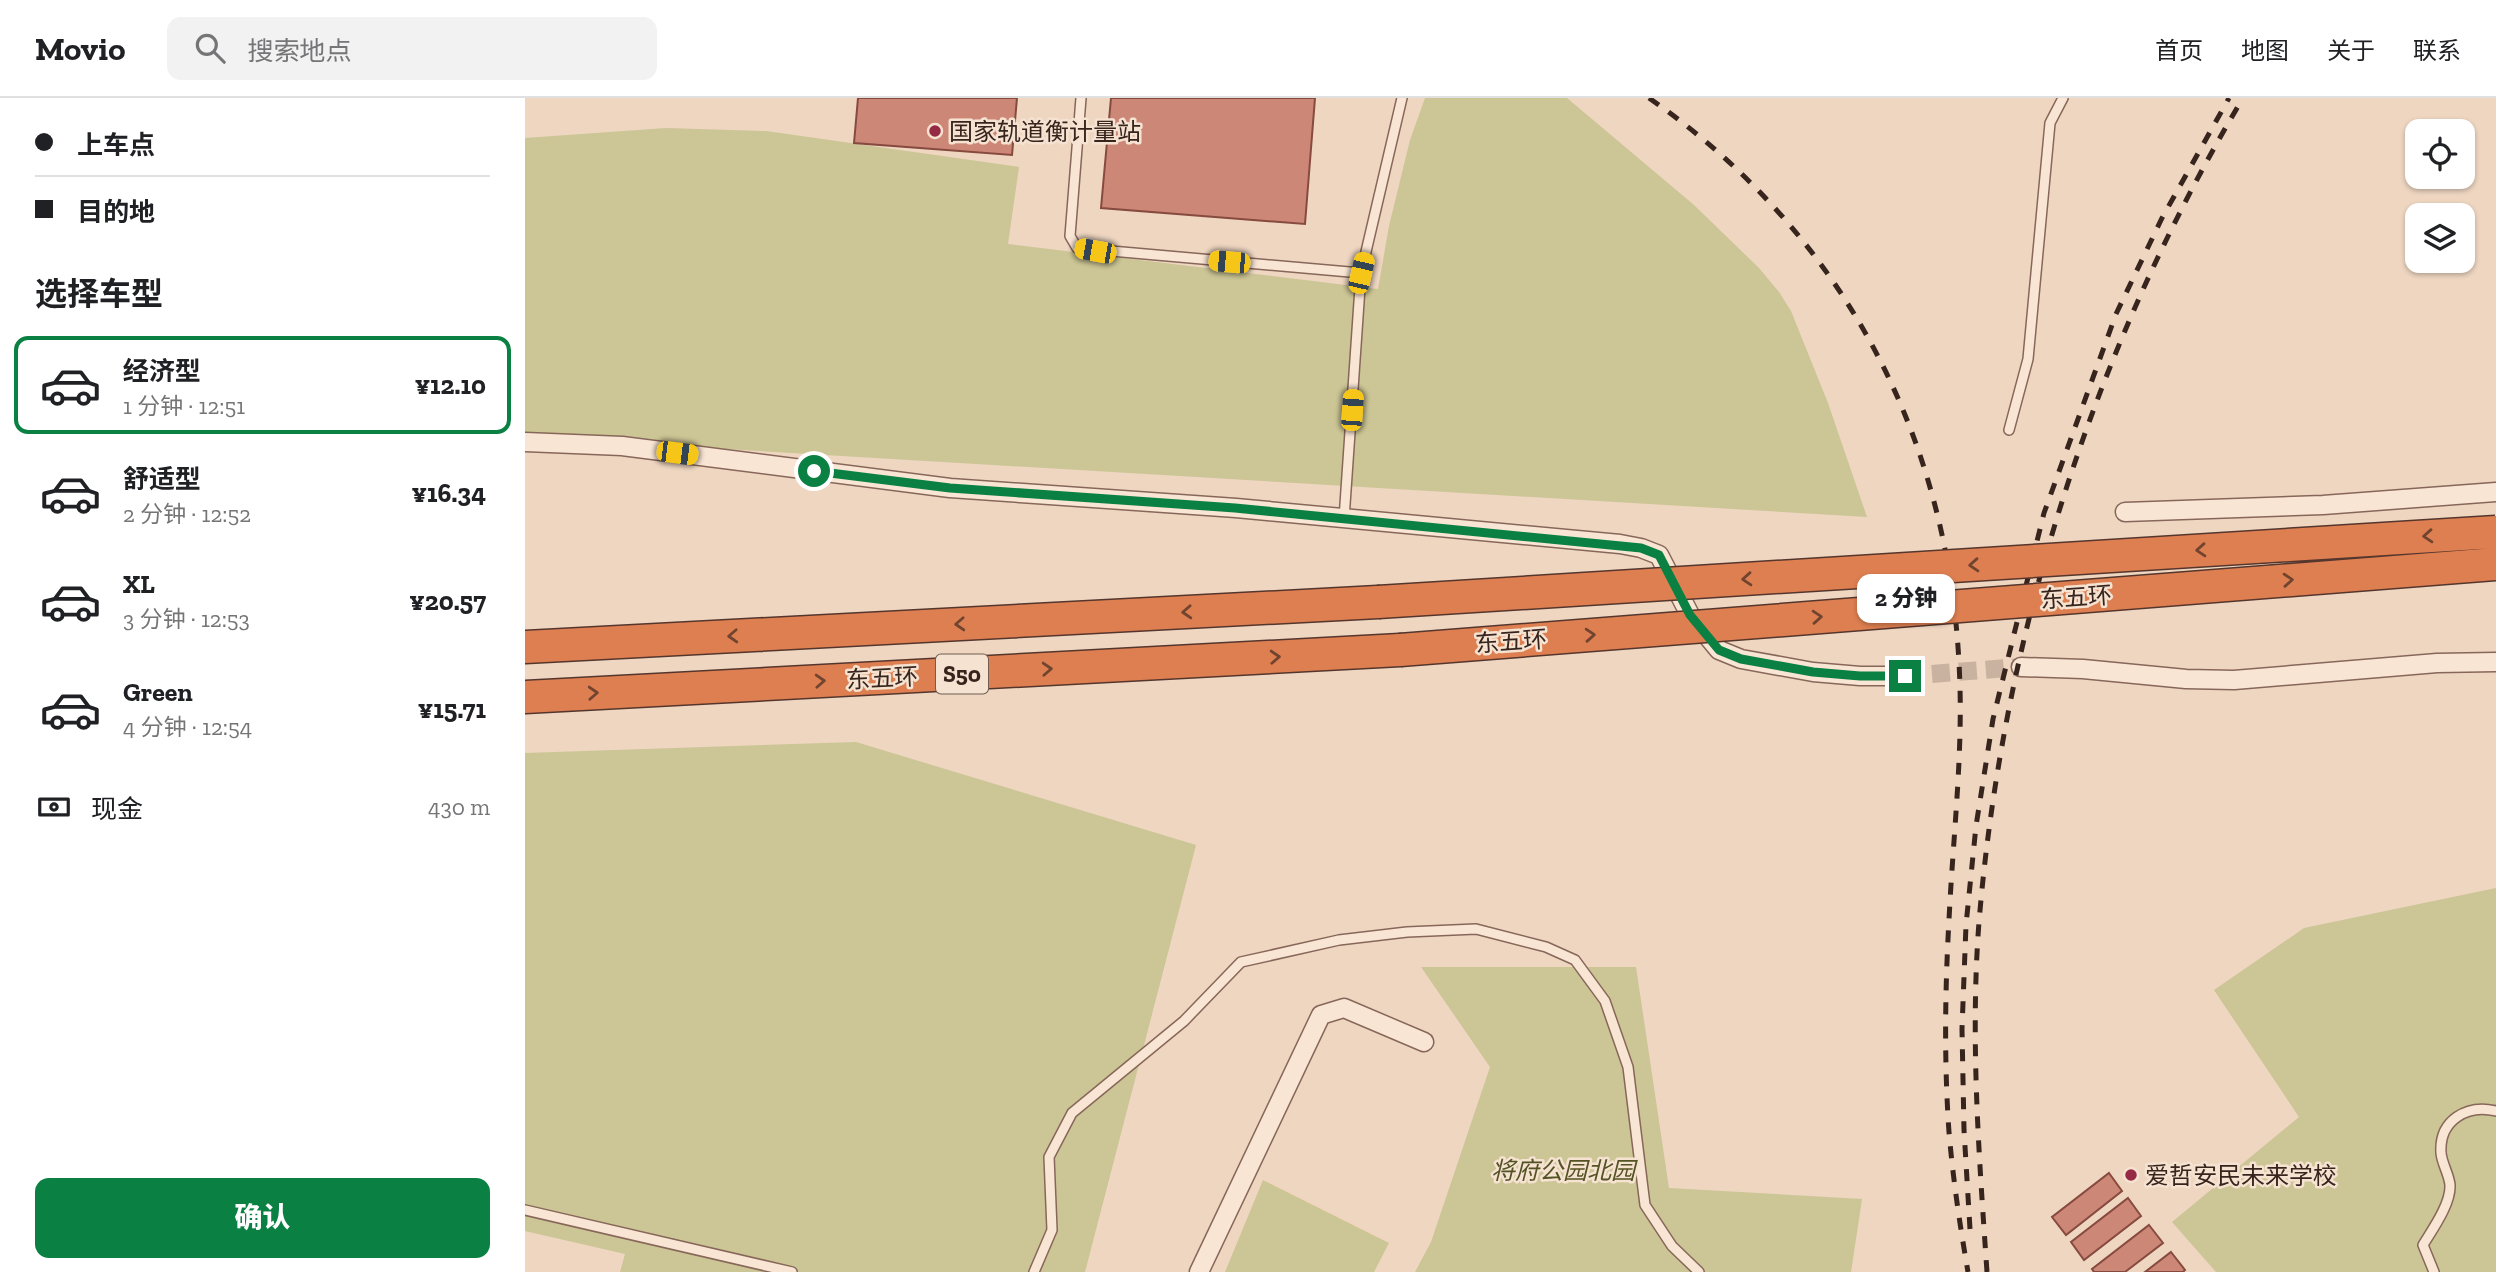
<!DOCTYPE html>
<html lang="zh">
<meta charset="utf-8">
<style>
body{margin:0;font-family:"Zilla Slab","Noto Sans SC",serif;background:#f2f2f2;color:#202124;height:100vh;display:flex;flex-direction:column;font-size:26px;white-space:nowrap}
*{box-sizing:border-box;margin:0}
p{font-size:23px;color:#757577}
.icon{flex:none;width:38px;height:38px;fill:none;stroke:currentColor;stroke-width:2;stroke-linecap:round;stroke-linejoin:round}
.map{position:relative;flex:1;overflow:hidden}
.details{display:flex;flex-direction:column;background:#fff;width:525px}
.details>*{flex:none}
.banner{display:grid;align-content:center;height:154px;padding:0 35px;background:#fff}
.fabs{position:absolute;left:1880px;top:21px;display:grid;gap:14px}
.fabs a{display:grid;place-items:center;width:70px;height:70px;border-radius:14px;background:#fff;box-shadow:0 2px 5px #0004;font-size:35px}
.end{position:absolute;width:32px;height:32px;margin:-16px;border:9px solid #0b8043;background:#fff;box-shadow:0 0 0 4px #fff}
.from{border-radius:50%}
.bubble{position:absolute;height:49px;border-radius:14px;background:#fff;box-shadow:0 2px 5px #0004;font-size:23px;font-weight:800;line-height:49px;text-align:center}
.car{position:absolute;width:21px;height:42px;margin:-21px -10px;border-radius:9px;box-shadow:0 0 5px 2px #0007;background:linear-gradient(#f5c518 24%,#345 0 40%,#f5c518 0 76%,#345 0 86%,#f5c518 0)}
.banner b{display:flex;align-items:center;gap:24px;height:66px;font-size:26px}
.banner b+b{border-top:2px solid #e0e0e0}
.banner i{width:18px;height:18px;background:#202124}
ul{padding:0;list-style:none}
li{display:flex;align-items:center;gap:21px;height:98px;margin:0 14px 10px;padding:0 21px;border:4px solid transparent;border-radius:14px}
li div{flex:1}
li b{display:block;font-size:26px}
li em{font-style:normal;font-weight:800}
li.current{border-color:#0b8043}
li>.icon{width:63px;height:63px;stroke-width:1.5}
h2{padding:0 35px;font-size:32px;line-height:84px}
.pay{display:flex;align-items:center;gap:18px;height:77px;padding:0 35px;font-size:26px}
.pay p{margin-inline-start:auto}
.primary-button{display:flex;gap:14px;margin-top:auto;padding:14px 35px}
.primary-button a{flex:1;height:80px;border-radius:14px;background:#0b8043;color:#fff;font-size:28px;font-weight:800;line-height:80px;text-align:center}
header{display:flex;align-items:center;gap:42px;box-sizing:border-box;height:98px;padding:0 35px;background:#fff;border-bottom:2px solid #e0e0e0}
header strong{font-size:33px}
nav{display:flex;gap:38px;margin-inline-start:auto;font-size:24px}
.search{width:490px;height:63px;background:#f2f2f2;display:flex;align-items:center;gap:18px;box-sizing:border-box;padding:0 24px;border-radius:14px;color:#757577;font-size:26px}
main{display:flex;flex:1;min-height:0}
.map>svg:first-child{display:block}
</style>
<header>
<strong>Movio</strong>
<div class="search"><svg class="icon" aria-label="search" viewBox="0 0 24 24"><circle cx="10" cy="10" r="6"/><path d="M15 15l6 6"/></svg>搜索地点</div>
<nav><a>首页</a><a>地图</a><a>关于</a><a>联系</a></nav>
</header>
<main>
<section class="details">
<div class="banner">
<b><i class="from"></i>上车点</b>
<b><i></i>目的地</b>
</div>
<h2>选择车型</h2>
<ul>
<li class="current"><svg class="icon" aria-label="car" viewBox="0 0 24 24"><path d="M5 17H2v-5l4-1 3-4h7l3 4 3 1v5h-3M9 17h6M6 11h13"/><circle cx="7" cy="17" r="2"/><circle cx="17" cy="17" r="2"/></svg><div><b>经济型</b><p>1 分钟 · 12:51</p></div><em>¥12.10</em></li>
<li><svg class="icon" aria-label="car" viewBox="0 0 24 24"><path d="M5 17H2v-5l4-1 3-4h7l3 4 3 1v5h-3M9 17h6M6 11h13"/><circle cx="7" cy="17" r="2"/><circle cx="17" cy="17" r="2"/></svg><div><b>舒适型</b><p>2 分钟 · 12:52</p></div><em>¥16.34</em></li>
<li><svg class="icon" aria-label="car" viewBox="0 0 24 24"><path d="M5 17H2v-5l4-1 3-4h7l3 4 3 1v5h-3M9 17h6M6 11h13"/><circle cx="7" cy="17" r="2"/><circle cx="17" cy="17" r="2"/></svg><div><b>XL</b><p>3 分钟 · 12:53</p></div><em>¥20.57</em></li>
<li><svg class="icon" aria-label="car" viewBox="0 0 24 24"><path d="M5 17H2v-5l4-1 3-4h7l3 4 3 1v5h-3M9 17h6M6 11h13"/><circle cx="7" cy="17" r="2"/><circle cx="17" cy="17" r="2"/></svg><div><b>Green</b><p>4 分钟 · 12:54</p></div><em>¥15.71</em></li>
</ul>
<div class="pay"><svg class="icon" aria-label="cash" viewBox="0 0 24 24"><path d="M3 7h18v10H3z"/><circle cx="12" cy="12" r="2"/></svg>现金<p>430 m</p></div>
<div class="primary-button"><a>确认</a></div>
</section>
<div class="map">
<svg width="1971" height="1174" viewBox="0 0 1971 1174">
<rect width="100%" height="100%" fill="#eed6c1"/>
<path fill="#ccc595" d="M900,0H1042L1169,107L1234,170L1254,194L1266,213L1303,305L1342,419L0,339V40L141,30L241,33L494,69L483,146L853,191L864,128L885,42Z
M331,644L671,747L560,1174H95L100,1156L0,1133V655Z
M1971,790V1174H1691L1647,1124L1774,1019L1689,892L1779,830Z
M896,869H1111L1144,1090L1337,1101L1326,1174H890L906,1144L965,969Z
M738,1082L864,1145L849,1174H700Z"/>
<path fill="#cc8777" stroke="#874a3f" stroke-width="2" d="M333,0H492L487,57L329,45Z
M586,0H790L780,126L576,110Z
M1584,1075L1597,1093L1541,1137L1527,1119Z
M1603,1100L1616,1118L1559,1162L1546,1144Z
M1624,1127L1638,1145L1600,1174H1569L1567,1171Z
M1646,1154L1660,1172L1658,1174H1620Z"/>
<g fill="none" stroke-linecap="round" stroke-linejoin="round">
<path stroke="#c9b2a0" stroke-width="18" stroke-dasharray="18 9" stroke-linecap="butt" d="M1380,578L1496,569"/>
<g stroke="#876759" stroke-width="12">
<path id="service" d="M556,0L545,138L552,150L836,175
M1484,332L1503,261L1525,25L1538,0
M819,421L836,175L877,0
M0,1112L267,1174
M509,1174L527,1132L524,1059L547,1015L659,923L716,864L814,842L882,834L951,831L1021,849L1050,862L1080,903L1103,969L1120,1107L1147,1148L1174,1174
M1909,1174L1898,1147C1907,1132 1926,1106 1925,1087C1924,1076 1917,1066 1916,1055C1914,1022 1942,1006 1971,1013"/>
</g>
<g stroke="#876759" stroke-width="21">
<path id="minor" d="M0,344L97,348L425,390L711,410L1095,446L1116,450L1134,457L1165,517L1194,552L1216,561L1288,574L1335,578H1380
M1600,414L1798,407L1971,394
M1496,569L1558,571L1661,581L1709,582L1912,565L1971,564
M674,1174L796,917L819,910L899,944"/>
</g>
<g stroke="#55362d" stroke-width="35">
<path id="motorway" d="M0,549L853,504
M0,599L875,552"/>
</g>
<use href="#service" stroke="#f9e5d4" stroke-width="9"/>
<use href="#minor" stroke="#f9e5d4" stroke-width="18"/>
<use href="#motorway" stroke="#de7f51" stroke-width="32"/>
<path stroke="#37241d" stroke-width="5" stroke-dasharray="12 12" stroke-linecap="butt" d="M1124,0C1315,133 1422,333 1434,565C1439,650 1428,737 1424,822C1420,891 1419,964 1424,1034C1428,1081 1435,1128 1443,1174
M1445,1131L1439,1032L1437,931L1441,827L1451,728L1468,621L1519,415L1591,216L1637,120L1704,0
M1462,1174C1454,1058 1445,940 1454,824C1478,535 1569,249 1718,0"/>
<g stroke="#55362d" stroke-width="35" stroke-linecap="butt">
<path id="motorway-bridge" d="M853,504L1971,434
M875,552L1971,466"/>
</g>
<use href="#motorway-bridge" stroke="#de7f51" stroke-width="32"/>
</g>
<defs><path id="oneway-chevron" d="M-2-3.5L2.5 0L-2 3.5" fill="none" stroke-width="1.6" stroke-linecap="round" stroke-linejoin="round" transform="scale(1.75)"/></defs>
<g stroke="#71442f">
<use href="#oneway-chevron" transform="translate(1903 438) rotate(176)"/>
<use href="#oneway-chevron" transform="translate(1676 452) rotate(176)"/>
<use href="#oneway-chevron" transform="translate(1449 467) rotate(176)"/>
<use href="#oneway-chevron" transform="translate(1222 481) rotate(176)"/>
<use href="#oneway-chevron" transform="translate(1763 482) rotate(-4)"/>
<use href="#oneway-chevron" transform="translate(662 514) rotate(177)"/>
<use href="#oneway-chevron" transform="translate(1292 519) rotate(-4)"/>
<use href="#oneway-chevron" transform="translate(435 526) rotate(177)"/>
<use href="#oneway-chevron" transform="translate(1065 537) rotate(-4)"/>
<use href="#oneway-chevron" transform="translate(208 538) rotate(177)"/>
<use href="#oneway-chevron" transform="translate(750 559) rotate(-3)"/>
<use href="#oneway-chevron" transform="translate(522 571) rotate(-3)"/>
<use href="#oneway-chevron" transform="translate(295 583) rotate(-3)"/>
<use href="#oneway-chevron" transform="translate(68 595) rotate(-3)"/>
</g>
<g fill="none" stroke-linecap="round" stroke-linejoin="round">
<path stroke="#0b8043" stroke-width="9" d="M289,373L425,390L710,410L1116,450L1134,457L1165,517L1194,552L1216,561L1288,574L1335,578H1380"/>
</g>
<g fill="#962943" stroke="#f5e2d1" stroke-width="2.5">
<circle cx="410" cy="33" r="7"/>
<circle cx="1606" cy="1077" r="7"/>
</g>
<g text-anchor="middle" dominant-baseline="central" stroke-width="5" stroke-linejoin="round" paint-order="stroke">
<rect fill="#f5e2d1" stroke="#705d53" stroke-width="2" x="411" y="556.5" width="52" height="39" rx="5"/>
<g font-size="23" font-weight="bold" fill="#37241d">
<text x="437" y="576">S50</text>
</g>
<g font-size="24" fill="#37241d" stroke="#f5e2d1" text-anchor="start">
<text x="424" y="33">国家轨道衡计量站</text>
<text x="1620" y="1077">爱哲安民未来学校</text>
</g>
<g font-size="24" fill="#37241d" stroke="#f5e2d1">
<text transform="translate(1551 499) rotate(-4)">东五环</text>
<text transform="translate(986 543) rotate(-4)">东五环</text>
<text transform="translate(357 580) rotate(-3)">东五环</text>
</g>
<g font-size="24" font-style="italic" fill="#535324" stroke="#f5e2d1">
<text x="1038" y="1072">将府公园北园</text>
</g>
</g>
</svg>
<div class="fabs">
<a><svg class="icon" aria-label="locate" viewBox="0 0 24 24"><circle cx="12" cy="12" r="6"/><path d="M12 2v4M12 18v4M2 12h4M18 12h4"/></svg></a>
<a><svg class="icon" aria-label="layers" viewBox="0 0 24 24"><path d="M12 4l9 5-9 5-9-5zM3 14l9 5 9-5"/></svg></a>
</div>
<i class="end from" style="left:289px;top:373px"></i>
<i class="end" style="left:1380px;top:578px"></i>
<div class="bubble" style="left:1332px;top:476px;width:98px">2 分钟</div>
<i class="car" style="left:570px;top:153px;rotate:280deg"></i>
<i class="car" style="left:704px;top:164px;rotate:275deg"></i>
<i class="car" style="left:836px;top:175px;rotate:13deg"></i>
<i class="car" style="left:827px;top:312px;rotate:4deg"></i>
<i class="car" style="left:152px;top:355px;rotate:97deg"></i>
</div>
</main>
